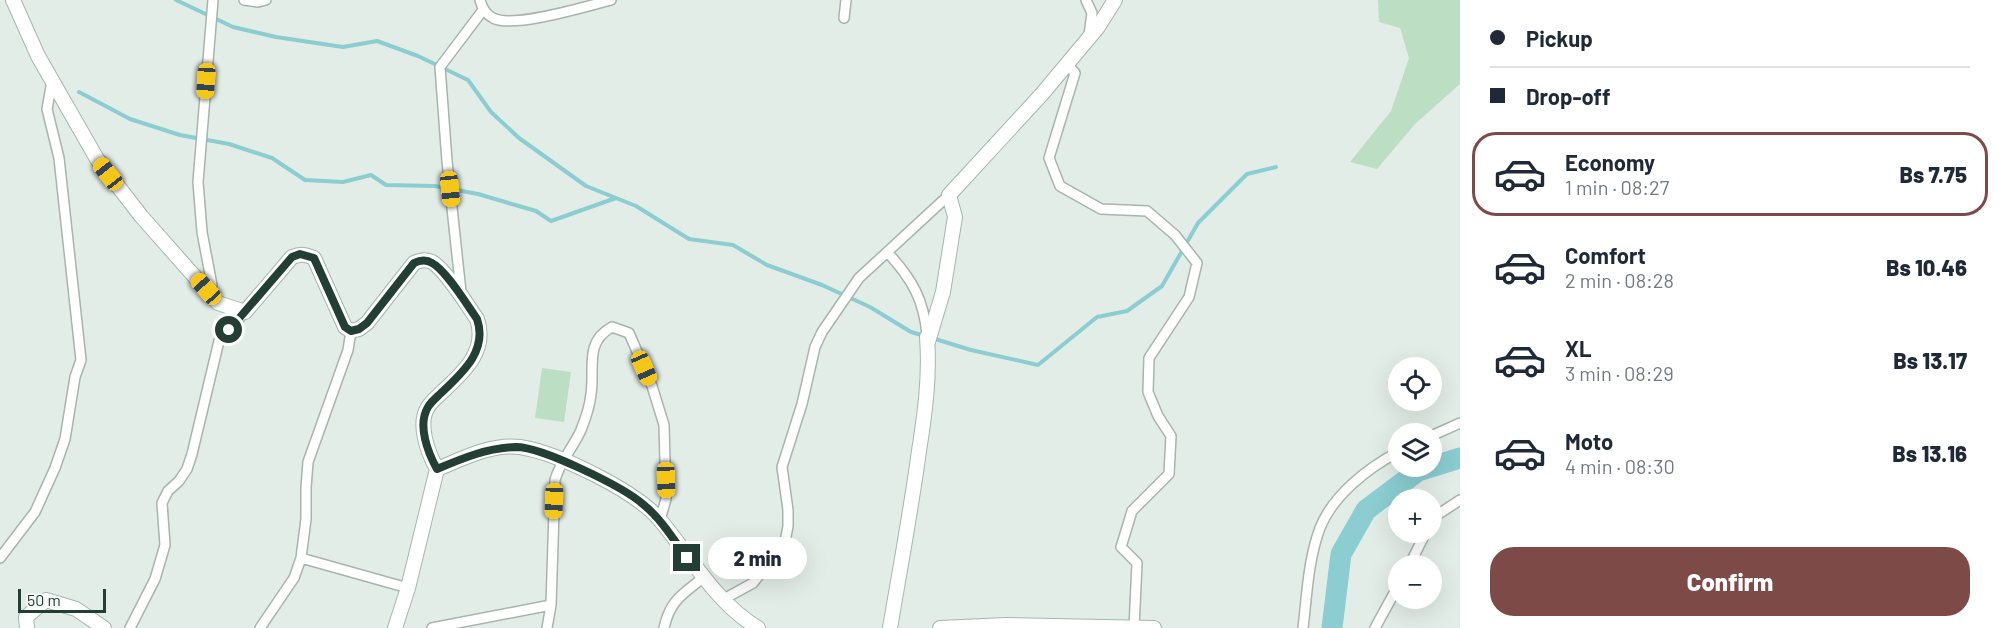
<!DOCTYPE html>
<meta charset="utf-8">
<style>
body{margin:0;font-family:Barlow,sans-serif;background:#f6f6f7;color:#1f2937;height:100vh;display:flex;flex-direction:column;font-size:22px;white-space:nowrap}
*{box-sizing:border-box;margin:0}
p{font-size:20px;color:#747a83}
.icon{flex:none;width:33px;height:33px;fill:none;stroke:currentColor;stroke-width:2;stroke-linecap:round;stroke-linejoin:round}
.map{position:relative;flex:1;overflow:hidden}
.drawer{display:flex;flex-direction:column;background:#fff;width:540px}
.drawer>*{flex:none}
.guide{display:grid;align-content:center;height:132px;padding:0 30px;background:#fff}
.controls{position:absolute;left:1388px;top:357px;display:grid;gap:12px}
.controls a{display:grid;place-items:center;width:54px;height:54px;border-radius:50%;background:#fff;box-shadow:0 6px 24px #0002;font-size:30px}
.scale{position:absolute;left:18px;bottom:15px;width:88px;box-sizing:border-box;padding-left:6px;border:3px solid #233e34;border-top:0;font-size:16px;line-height:21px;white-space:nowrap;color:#233e34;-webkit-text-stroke:4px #f3f9f6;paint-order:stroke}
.end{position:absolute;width:27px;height:27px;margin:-14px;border:8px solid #233e34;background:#fff;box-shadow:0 0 0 3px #fff}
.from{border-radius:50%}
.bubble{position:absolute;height:42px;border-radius:21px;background:#fff;box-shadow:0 6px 24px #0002;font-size:20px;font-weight:800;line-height:42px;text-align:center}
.car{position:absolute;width:18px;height:36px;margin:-18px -9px;border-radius:8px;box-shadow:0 0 4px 2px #0007;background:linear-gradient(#f5c518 24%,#345 0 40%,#f5c518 0 76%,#345 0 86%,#f5c518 0)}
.guide b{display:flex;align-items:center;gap:21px;height:57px;font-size:22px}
.guide b+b{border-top:2px solid #e0e1e3}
.guide i{width:15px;height:15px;background:#1f2937}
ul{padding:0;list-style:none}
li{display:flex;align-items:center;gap:18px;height:84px;margin:0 12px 9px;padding:0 18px;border:3px solid transparent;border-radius:24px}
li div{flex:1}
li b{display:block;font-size:22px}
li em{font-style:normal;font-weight:800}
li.on{border-color:#7d4a48}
li>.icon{width:54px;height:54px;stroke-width:1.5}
.primary-button{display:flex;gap:12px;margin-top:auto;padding:12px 30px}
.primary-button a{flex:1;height:69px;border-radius:24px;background:#7d4a48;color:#fff;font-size:24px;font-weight:800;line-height:69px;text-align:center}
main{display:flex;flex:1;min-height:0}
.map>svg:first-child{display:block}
</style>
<main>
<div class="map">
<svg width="1460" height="628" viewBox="0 0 1460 628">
<rect width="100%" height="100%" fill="#e3ede7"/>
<path fill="#bcdec2" d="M1378,0H1460V84L1415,124L1377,169L1350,162L1391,111L1409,58L1400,28L1379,22Z
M542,368L571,372L564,422L535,418Z"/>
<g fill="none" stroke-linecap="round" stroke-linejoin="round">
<path stroke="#8bcdd1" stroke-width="4" d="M176,0L233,27L276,37L343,47L377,41L418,56L468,80L491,112L519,138L586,186L636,206L689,239L733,245L767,265L822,285L870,307L911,332L925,336
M79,92L130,119L180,135L229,144L272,158L305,180L343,182L371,175L386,185L435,186L478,194L536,211L551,221L616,198
M932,338L971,350L1038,365L1097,317L1127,311L1162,286L1198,223L1247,174L1276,167"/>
<path stroke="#8bcdd1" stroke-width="21" d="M1332,628L1341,554L1366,510L1418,471L1460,458"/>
<g stroke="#a6b5ae" stroke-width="12">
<path id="street" d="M244,0L258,2L266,0
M480,0C482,8 485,14 493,18C512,29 588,6 611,0
M1086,0L1092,13L1089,35
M844,18L846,0
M1067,64L1075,73L1049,158L1060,186L1101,209L1147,211L1175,235L1197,263L1189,297L1149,358L1148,392L1158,416L1171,436L1169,474L1132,511L1121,547L1137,563L1134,628
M888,253C912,279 924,300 927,335
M461,292L447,161L440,67L483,10
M209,293L212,285L202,232L198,182L213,0
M1431,436L1460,423
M1431,522L1434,517L1460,500
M0,558L35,512L55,468L65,439L75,377L81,360L59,158L47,109L52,81
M301,558L408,588
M1409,566L1426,532
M724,599L753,583L785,542L788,526V510L782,467L802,404L815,347L822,332L859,278L949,195
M130,628L155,579L165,545L162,503L168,491L179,481L187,469L192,454L219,341L245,312
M260,628L294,578L301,558L306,519V488L308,462L348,350L351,331
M432,628L551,605
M547,628L551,605L555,480C560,461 573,448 581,430C585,420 590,405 591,394C595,368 584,342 612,327L629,333L652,386L664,425L666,499L660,520
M664,628C670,600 683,594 704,577
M1303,628C1307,595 1308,560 1320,528C1333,495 1368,468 1398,452
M1375,628L1398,586"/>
</g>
<g stroke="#a1b8ae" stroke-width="16">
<path id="secondary" d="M13,0L38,56L97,159L141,216L218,303L245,312L292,257C300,254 305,254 314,258L345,327L351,331L359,329L367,323L414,263C420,260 426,259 432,262C446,270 467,305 477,319C488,351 463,373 441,393C437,397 431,402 428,407C417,424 428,453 437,469L408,588L395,628
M928,342L943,292L955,217L949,195L1042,94L1098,27L1115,0
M437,469C462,459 492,443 520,447C558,453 636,491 660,520C691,557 716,603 758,628
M27,628L26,617L46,600L76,609L104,628
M890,628C900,569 911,510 919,451C925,413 930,376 927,337
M940,628L1006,625L1154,628"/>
</g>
<use href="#street" stroke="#fff" stroke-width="9"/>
<use href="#secondary" stroke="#fff" stroke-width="14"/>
</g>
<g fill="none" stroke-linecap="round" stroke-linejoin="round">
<path stroke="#233e34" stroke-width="8" d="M229,330L292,257L300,254L314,258L345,327L351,331L359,329L367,323L414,263C420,260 426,259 432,263C446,270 467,305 477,319C488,351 462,373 441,393C437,397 431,402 428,407C417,425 428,453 437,469C463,458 487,448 516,447C542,447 624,487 644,505C662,520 674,540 687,558"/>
</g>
</svg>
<div class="controls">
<a><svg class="icon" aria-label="locate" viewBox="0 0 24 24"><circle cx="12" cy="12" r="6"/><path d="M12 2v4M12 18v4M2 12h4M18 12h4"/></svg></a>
<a><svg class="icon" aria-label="layers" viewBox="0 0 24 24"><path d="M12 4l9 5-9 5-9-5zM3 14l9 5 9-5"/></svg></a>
<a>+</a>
<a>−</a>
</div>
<div class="scale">50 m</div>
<i class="end from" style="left:229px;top:330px"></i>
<i class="end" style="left:687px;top:558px"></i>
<div class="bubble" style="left:708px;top:537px;width:99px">2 min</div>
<i class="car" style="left:206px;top:81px;rotate:184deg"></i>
<i class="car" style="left:108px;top:174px;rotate:322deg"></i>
<i class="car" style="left:450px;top:189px;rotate:174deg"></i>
<i class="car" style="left:206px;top:289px;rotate:318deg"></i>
<i class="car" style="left:644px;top:368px;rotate:156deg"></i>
<i class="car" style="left:666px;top:480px;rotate:178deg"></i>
<i class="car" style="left:554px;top:501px;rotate:182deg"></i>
</div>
<section class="drawer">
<div class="guide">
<b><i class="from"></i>Pickup</b>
<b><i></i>Drop-off</b>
</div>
<ul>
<li class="on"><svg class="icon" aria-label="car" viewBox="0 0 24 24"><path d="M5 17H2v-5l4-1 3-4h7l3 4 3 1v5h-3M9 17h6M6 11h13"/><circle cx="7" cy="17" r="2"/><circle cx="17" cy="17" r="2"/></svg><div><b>Economy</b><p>1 min · 08:27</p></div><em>Bs 7.75</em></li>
<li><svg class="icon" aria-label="car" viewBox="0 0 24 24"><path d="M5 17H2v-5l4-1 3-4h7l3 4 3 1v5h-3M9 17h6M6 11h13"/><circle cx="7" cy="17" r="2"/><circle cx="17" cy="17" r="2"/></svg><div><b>Comfort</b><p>2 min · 08:28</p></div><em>Bs 10.46</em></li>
<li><svg class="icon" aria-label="car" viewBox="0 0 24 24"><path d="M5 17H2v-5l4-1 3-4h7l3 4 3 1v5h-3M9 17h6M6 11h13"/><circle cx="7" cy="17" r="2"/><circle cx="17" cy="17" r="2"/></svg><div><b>XL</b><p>3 min · 08:29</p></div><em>Bs 13.17</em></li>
<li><svg class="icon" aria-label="car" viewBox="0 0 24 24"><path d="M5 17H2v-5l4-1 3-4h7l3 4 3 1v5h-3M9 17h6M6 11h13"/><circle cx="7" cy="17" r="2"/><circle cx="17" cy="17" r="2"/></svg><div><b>Moto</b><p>4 min · 08:30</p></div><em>Bs 13.16</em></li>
</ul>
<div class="primary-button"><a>Confirm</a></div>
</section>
</main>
